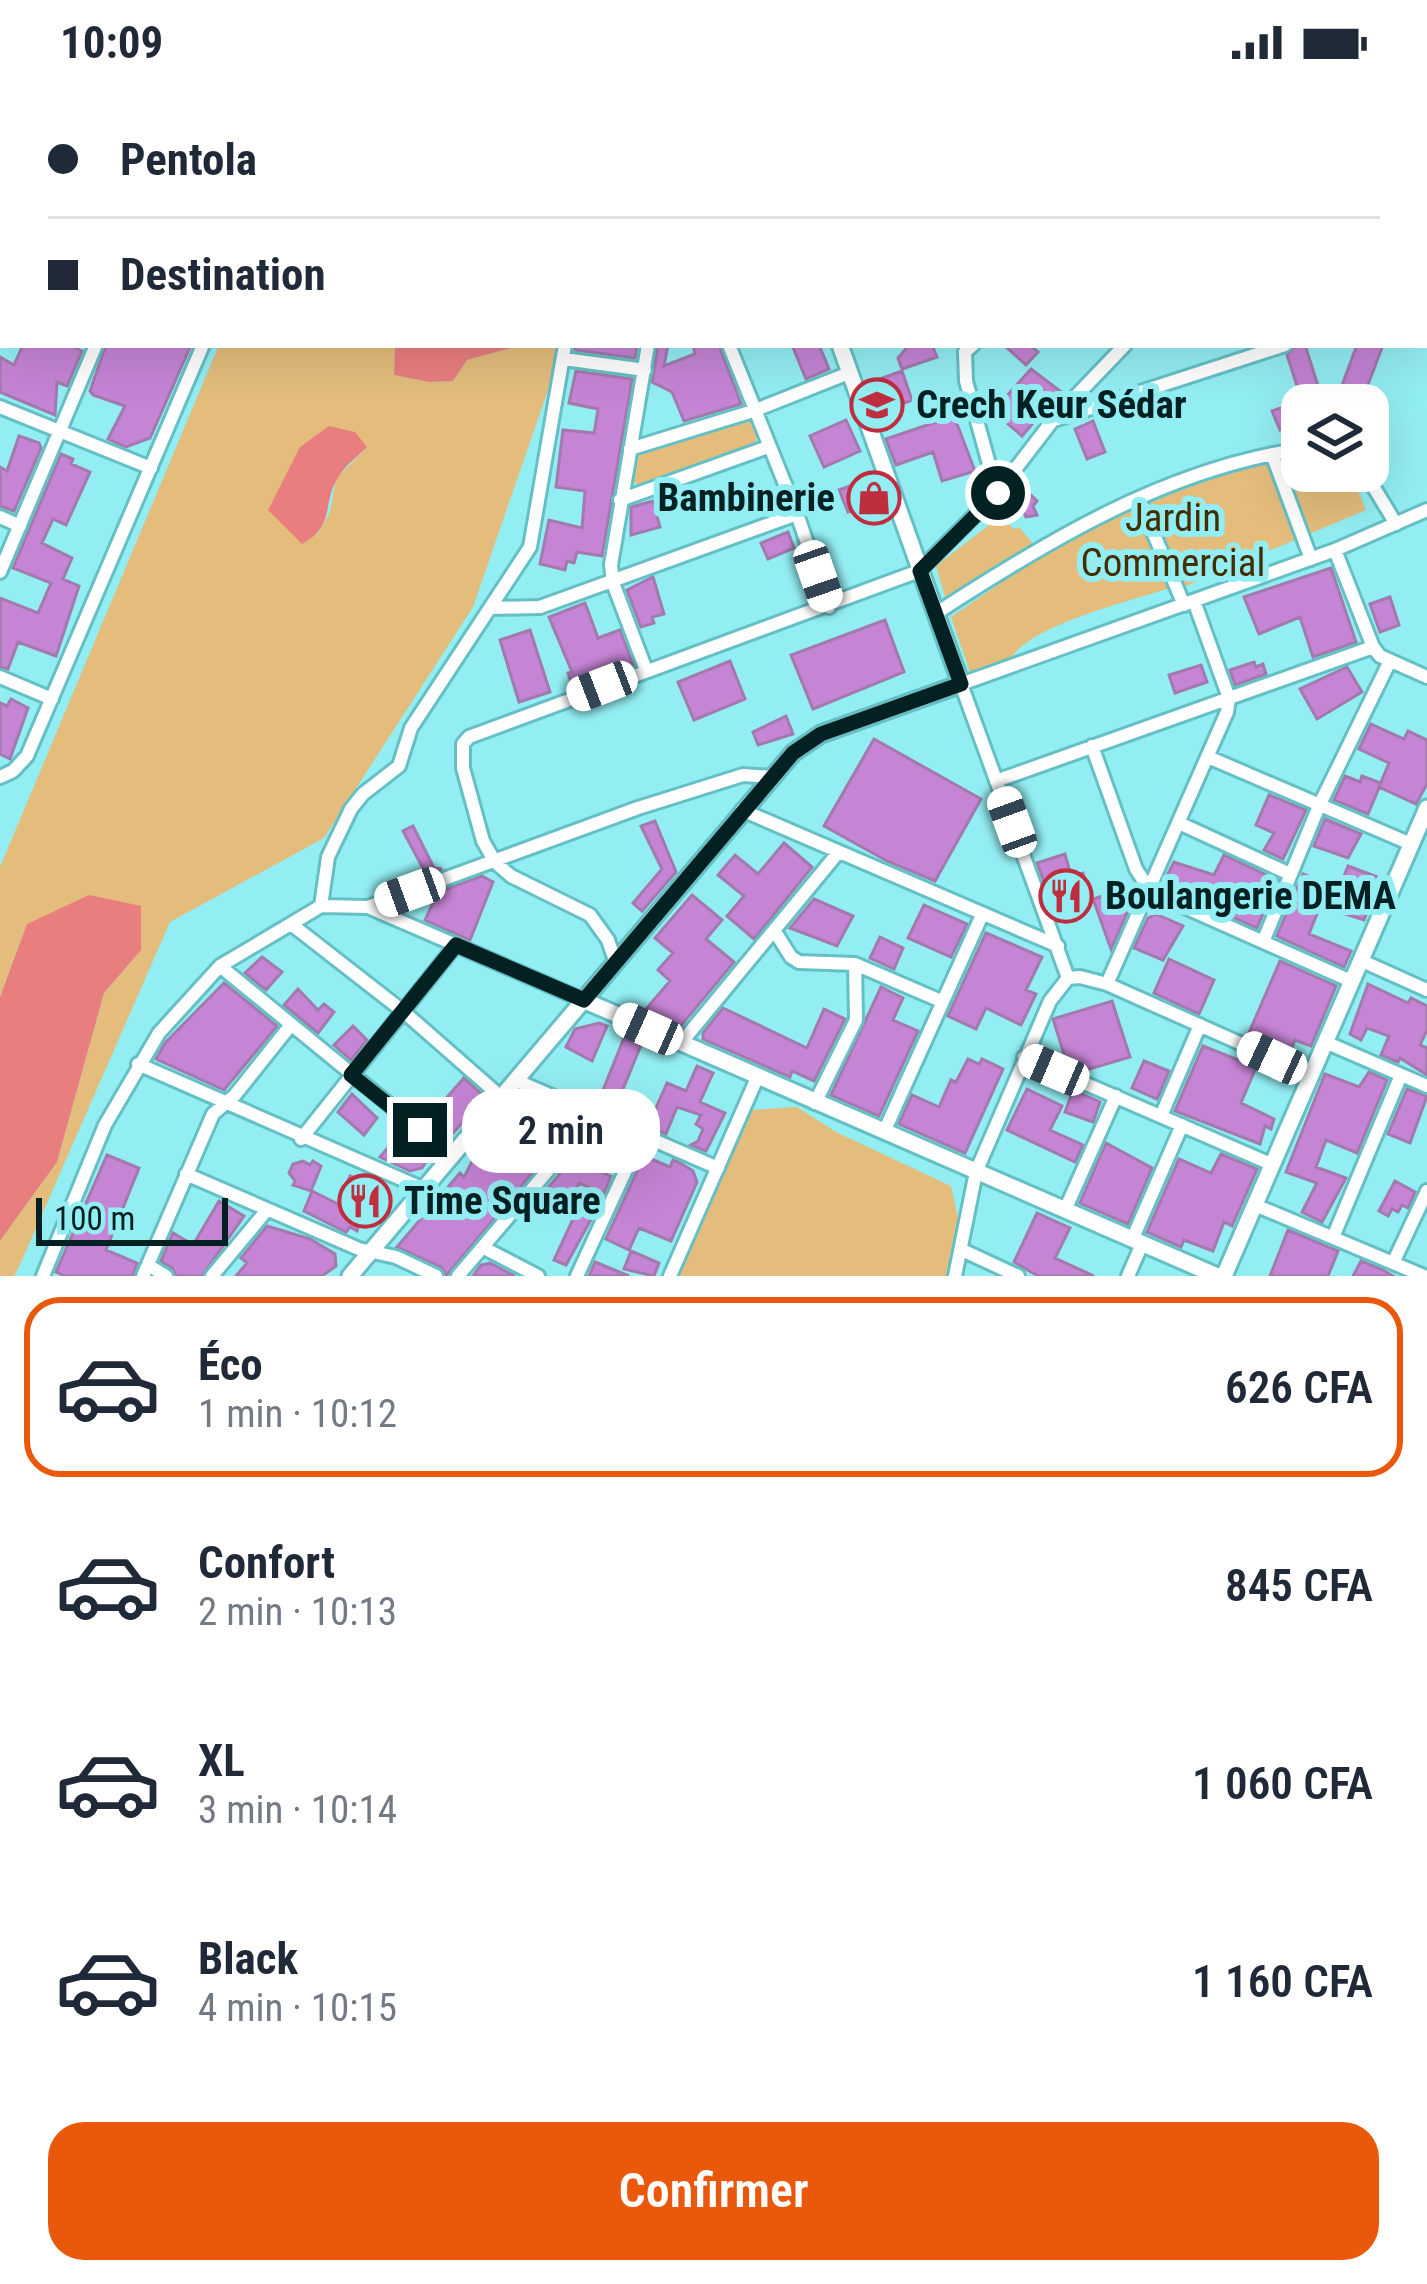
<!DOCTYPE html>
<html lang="fr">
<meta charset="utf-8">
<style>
body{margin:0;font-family:"Roboto Condensed",sans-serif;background:#f6f6f7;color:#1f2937;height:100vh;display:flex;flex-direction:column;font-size:45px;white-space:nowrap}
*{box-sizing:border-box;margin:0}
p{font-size:39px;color:#747a83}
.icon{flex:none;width:66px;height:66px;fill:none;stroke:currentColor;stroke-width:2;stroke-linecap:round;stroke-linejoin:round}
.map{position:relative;height:1192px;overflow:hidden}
.drawer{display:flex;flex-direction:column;background:#fff;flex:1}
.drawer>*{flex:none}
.guide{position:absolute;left:0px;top:0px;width:1428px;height:264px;box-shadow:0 12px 48px #0002;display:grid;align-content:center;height:264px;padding:0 48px;background:#fff}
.tools{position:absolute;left:1281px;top:300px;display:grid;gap:24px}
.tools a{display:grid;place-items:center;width:108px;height:108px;border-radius:24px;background:#fff;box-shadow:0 12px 48px #0002;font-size:60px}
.scale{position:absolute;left:36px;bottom:30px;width:192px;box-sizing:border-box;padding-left:12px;border:6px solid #032022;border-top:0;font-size:33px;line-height:42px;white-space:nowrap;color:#032022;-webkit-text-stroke:9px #93eef3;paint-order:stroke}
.end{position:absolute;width:54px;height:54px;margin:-27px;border:15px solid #032022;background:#fff;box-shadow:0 0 0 6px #fff}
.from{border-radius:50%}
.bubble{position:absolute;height:84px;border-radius:36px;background:#fff;box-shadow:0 12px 48px #0002;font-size:39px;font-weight:600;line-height:84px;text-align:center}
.car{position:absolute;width:36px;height:72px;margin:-36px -18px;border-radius:15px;box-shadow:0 0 9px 3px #0007;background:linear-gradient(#fff 24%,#345 0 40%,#fff 0 76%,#345 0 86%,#fff 0)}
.guide b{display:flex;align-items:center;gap:42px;height:114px;font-size:45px}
.guide b+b{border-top:3px solid #e0e1e3}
.guide i{width:30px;height:30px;background:#1f2937}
ul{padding:21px 0 0;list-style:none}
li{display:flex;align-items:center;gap:36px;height:180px;margin:0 24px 18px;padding:0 24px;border:6px solid transparent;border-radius:36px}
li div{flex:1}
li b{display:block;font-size:45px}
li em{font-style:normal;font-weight:600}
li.current{border-color:#ea580c}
li>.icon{width:108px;height:108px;stroke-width:1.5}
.action{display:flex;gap:24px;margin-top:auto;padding:24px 48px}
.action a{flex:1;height:138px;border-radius:36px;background:#ea580c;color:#fff;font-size:48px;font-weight:600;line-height:138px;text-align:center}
.status{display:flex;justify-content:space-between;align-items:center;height:84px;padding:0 60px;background:#fff;direction:ltr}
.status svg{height:33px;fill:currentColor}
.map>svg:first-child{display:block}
</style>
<div class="status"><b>10:09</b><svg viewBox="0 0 49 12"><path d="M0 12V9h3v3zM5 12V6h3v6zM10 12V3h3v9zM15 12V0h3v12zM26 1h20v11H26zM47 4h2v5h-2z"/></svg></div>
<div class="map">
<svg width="1427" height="1192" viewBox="0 0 1427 1192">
<rect width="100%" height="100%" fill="#93eef3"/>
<path fill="#e4bd7c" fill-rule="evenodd" d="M330,0H522L535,3H329Z
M219,261H395L394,291L429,298L453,297L467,276L522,261H556L555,286L473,523L324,754L170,838L19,1183L14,1192H0V1157L57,1078L104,909L141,866L27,840L0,913V783ZM329,342L367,363L336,395L330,428L317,451Z
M743,333L749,335L757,353L755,361L640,402L634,398L635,376L642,368Z
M1269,371L1302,374V387H1350L1366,426L1184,503L1170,504C1131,517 1024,542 1008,579L971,591L951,533L1067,454L1131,423Z
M1004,436L1014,445L1019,443L1035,462L947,520L936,482L994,437Z
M797,1023L836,1048L951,1102L961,1147L951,1192H675L725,1075L752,1026Z"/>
<path fill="#e97e7f" d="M395,261H522L467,276L453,297L429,298L394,291Z
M329,342L355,348L367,363C358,372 346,381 339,392C321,418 337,441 302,460L268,426L300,363Z
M89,811L141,822V866L104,909L57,1078L0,1157V913L27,840Z"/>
<path fill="#c584d4" stroke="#a37aad" stroke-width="3" d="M23,261H69L82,267L67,302L57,298L55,331L0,308V273L14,281Z
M106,261H191L150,354L126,363L108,355L125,322L93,311L90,307Z
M575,261H637L635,274L575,266Z
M658,261H668L664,282L695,270L693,261H719L741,320L684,337L672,308L652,298Z
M792,261H819L829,285L806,295Z
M909,261H932L937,273L902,285L898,274Z
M1004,261H1030L1038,268L1026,281Z
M1295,261H1305L1321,311L1341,304L1357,261H1383L1361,319L1302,321V338L1280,346L1272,327L1302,317L1287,271Z
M1031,285L1060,307L1022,352L993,327Z
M576,287L632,295L602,472L577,468L574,479L567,477L565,486L540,480L549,436L582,444L585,407L556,403L563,346L594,349L596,338L598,325L569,319Z
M902,287L912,316L877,329L866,300Z
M954,332L975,387L942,397L933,368L896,381L886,355Z
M846,336L860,367L824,383L810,352Z
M1093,337L1105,368L1087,375L1075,345Z
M19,352L39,359L41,364L14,427L0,422V383L7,387Z
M61,370L73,375L71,380L90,388L66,441L53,435L42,459L72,474L63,495L79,502L56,572L18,558L8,585L0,583V514L38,529L51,499L13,484Z
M867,396L875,418L848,428L839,406Z
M1026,406L1037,417L1033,422L1037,431L1026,433L1019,417Z
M653,417L660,443L631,451V423Z
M788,448L794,464L768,475L761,459Z
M1331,484L1356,558L1313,573L1300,533L1259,550L1244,513Z
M653,493L664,530L652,533L654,539L641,543L627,506Z
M1390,513L1399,541L1380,548L1370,520Z
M585,519L598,554L620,546L633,581L573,603L568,589L572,588L549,533Z
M885,536L904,588L813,625L791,571Z
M530,546L550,608L519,618L500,556Z
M730,577L745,615L694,636L678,598Z
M1254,578L1256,583L1263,580L1266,590L1235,601L1230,586Z
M1201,581L1207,598L1175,609L1169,591Z
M1347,583L1362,608L1317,635L1300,605Z
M11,615L28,624L10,675L0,670V619L7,622Z
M786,632L793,650L758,661L753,648Z
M1371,640L1404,655L1408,647L1427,656V700L1416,720L1379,703L1389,679L1359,665Z
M874,655L981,715L935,797L887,777L824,742Z
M1345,692L1360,698L1362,692L1381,699L1368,730L1334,716Z
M1269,711L1306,726L1283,775L1264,766L1274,749L1256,741Z
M1325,735L1361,750L1348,774L1314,762Z
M655,737L676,788L642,827L633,819L662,785L641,742Z
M413,742L434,784L442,785L426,790L403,747Z
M784,759L812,783L754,855L727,832L744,812L718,791L735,771L758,790Z
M1065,770L1071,792L1083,789L1087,805L1052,819L1037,779Z
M1224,771L1277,796L1257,844L1162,801L1174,778L1214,791Z
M1348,782L1380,794L1364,836L1320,822L1309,850L1351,867L1344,883L1277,852L1303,790L1339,805Z
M482,792L493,798L470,856L425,836L438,808Z
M1128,804L1133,815L1111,865L1093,815Z
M692,811L722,836L706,855L734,878L679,944L646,925L670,897L658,886L673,869L655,854Z
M814,815L853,832L837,862L790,844Z
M924,821L967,840L951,873L908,854Z
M1156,830L1183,842L1163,876L1134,864L1148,834Z
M986,849L1042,873L1026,906L1036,910L1021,941L986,924L976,945L948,932Z
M880,853L903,864L894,885L870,874Z
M262,873L282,888L266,906L245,889Z
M1169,875L1214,896L1199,930L1154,909Z
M1280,877L1336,902L1311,962L1295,956L1289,970L1248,951Z
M224,899L277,942L224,1006L156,975L165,959Z
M1368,900L1408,919L1411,914L1427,922V946L1420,961L1427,964V991L1400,974L1398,978L1381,971L1389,952L1367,944L1361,956L1350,950Z
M881,903L903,914L893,936L918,947L879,1032L831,1011Z
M298,905L318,926L324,920L334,928L318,949L284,921Z
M1112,917L1130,973L1083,987L1067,980L1053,935Z
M723,924L807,964L824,925L845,935L814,997L792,987L790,993L703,955V949Z
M599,939L607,942L592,977L566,963L575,945Z
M353,942L367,956L351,976L334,961Z
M624,954L641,961L614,1027L604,1023L607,1014L601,1011Z
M1203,962L1256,983L1241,1019L1274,1035L1271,1045L1265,1042L1260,1060L1175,1027Z
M968,975L979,980L982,975L1003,985L965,1069L899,1040L912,1011L939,1023L951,996L956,998Z
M1144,977L1169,987L1157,1015L1132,1004Z
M697,982L713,989L700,1018L725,1029L706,1067L691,1061L698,1057L703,1045L696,1040L701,1031L677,1023L666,1050L648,1042L667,999L686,1007Z
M1369,988L1387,996L1357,1069L1326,1056L1316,1083L1346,1094L1322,1138L1302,1128L1317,1099L1286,1088L1325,990L1359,1003Z
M464,994L485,1013L448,1055L426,1037Z
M1027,1005L1062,1022L1050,1046L1083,1061L1075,1078L1007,1046Z
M1407,1005L1427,1012L1410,1059L1388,1050Z
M1073,1006L1100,1018L1093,1038L1065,1028Z
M352,1010L377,1034L364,1051L338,1028Z
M553,1026L572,1042L546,1073L503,1038L509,1028L533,1050Z
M598,1044L610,1050L591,1084L611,1092L604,1109L579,1099L571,1116L547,1105Z
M403,1046L431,1070L422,1084L410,1087L380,1073Z
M494,1053L533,1088L446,1192L441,1183L397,1163L460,1089L464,1093L475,1072Z
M1106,1059L1152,1084L1128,1140L1080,1119Z
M1221,1070L1257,1085L1232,1142L1224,1138L1213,1167L1184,1156L1181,1163L1147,1148L1179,1075L1211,1089Z
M107,1071L139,1084L106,1166L137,1179L133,1192H65L56,1188Z
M644,1072L670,1083L673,1076L682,1080L693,1087L697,1098L671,1157L639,1144L629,1166L606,1155Z
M303,1077L310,1081L313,1077L321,1082L311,1107L293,1101L295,1097L289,1089L293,1080Z
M350,1092L385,1107L388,1118L374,1133L362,1128L357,1147L350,1143L346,1148L304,1127L312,1107L338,1120Z
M1395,1097L1415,1108L1408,1124L1402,1121L1398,1128L1392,1125L1388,1132L1379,1127Z
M219,1117L244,1132L202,1192H176L172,1184L161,1177L173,1149L193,1161Z
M572,1119L594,1130L566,1181L554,1176L574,1133L567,1129Z
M1037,1129L1070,1144L1055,1174L1094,1192H1038L1014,1178Z
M267,1142L310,1155L335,1170L336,1182L322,1192H236L247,1179L241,1174Z
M1288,1146L1338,1167L1328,1192H1270Z
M631,1167L659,1179L654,1192L624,1185Z
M1361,1177L1383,1186L1393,1192H1353Z
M595,1178L629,1192H589Z
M490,1179L515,1192H473L481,1181Z"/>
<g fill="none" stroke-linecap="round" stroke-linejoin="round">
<g stroke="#65c0c5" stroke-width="18">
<path id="minor" d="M2,0L8,3
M829,0L842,3
M1045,0L1046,3
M207,3L209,0
M312,3L313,0
M696,3V0
M761,3L762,0
M1146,3V0
M1425,82L1427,83
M0,116L3,117
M0,145L3,138
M1425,172H1427
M1425,201L1427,199
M0,214L3,215
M729,261L797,430L829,523
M973,261L965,268L966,297L997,409
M564,275L645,286
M0,323L151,384
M1054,336L1285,261
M630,365L753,327L849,289
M1272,370L1311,475
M1364,387L1396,440
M1139,415L1184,521
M620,416L768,363
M0,433L20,442
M1335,466L1373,563L1380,572L1427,593
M0,488L96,261
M491,524L540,523L797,430
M935,530C1047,457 1168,384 1302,365
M646,586L613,499L611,481L648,261
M0,593L52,615
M1092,662L1136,785L1151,808L1351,897
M1208,673L1411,760
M0,693L13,687L27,672L203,261
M996,697L1373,563
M742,726L1058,862
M1179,739L1290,790
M321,822L328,773L351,725L363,710L399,682L411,644L530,463L565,261
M368,823L638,724L743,691L773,693
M291,840L404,928L501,1013
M774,846L791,873L799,878L855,880L941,917
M1263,858L1319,722L1390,577
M1360,876L1427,906
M616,879L608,856L590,831L511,792L495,778L483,757L463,684V660L469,653L919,487L997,409L1053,336L1125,261
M220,882L452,1072
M1068,894L961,600L1335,466L1427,426
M1107,900L1227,628L1229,614L1194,517
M1325,958L1427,1002
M681,959L837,770
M1024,973L1271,1080
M138,980L424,1105
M515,996L718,1084
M815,1019L856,936L855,880
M1161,1032L1200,941
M884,1048L982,831
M301,1055L456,861
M186,1090L359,1165L396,1173L436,1192
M1255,1121L1424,1192
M1065,1126L1116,1012
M1334,1151L1401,991
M1132,1156L1182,1041
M484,1164L538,1192
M962,1166L1018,1192
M1394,1177L1427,1107
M148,1181L166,1192
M43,1192L105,1041L159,949L220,882L321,822L368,823L583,916
M143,1192L213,1030L235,1011L290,942
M212,1192L267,1126
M458,1192L596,1030
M577,1192L642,1051
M670,1192L757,994
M955,1192L976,1088L1050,917L1068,894L1080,893L1107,900L1309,990
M1128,1192L1142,1160"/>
</g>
<g stroke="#65c0c5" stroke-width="21">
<path id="tertiary" d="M940,3L941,0
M583,916L1217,1192
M350,1192L793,669L821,650L961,600L840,261
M1224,1192L1427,724"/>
</g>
<use href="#minor" stroke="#fff" stroke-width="12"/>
<use href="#tertiary" stroke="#fff" stroke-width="15"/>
</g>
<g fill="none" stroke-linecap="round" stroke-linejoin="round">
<path stroke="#032022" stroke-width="15" d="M420,1046L351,991L456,861L584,916L793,669L821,650L961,600L920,487L998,409"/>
</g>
<defs>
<g id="school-ring" transform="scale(2.7)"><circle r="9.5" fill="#93eef3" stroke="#bf2e3f" stroke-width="1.5"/><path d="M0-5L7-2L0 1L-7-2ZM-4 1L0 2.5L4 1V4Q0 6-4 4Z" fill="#bf2e3f"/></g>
<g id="shop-ring" transform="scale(2.7)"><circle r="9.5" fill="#93eef3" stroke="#bf2e3f" stroke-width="1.5"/><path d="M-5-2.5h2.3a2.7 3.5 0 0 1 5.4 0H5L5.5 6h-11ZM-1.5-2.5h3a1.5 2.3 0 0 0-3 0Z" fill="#bf2e3f"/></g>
<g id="restaurant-ring" transform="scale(2.7)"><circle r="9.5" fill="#93eef3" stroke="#bf2e3f" stroke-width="1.5"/><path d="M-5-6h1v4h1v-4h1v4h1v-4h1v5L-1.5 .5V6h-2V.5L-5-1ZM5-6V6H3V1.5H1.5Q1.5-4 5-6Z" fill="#bf2e3f"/></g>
</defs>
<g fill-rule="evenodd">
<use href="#school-ring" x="877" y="321"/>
<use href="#shop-ring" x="874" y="414"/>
<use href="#restaurant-ring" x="1066" y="812"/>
<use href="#restaurant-ring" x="365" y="1117"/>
</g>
<g text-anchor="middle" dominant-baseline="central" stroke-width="12" stroke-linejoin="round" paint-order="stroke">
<g font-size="39" font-weight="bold" fill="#032022" stroke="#93eef3" text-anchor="start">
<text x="916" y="321">Crech Keur Sédar</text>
<text x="835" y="414" text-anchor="end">Bambinerie</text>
<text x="1105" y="812">Boulangerie DEMA</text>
<text x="404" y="1117">Time Square</text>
</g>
<g font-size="39" fill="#442e01" stroke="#93eef3">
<text x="1173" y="434">Jardin<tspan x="1173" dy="45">Commercial</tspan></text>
</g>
</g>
</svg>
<div class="tools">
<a><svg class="icon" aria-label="layers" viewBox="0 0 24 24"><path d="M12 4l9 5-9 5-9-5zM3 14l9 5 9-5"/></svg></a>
</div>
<div class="scale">100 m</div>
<i class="end from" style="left:998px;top:409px"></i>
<i class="end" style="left:420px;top:1046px"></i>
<div class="bubble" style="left:462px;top:1005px;width:198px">2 min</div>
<i class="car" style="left:818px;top:492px;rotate:161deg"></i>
<i class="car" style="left:602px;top:602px;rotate:249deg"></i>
<i class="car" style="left:1012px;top:738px;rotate:340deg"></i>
<i class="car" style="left:410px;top:808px;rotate:250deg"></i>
<i class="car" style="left:648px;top:945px;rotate:294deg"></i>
<i class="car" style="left:1272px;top:974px;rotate:295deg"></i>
<i class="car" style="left:1054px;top:986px;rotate:293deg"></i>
<div class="guide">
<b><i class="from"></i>Pentola</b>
<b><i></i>Destination</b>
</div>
</div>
<section class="drawer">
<ul>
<li class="current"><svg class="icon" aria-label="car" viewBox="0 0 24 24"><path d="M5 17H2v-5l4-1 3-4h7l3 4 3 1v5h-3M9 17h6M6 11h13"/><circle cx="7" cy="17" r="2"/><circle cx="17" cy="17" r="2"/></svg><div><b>Éco</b><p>1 min · 10:12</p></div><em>626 CFA</em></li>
<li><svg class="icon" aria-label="car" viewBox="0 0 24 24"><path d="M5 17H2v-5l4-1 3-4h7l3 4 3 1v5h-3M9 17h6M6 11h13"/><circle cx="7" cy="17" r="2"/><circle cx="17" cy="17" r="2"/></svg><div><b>Confort</b><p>2 min · 10:13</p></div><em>845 CFA</em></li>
<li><svg class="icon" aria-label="car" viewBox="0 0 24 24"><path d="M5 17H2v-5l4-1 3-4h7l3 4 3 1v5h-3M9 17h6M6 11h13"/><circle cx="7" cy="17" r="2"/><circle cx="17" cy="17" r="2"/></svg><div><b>XL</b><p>3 min · 10:14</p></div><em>1 060 CFA</em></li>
<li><svg class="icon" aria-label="car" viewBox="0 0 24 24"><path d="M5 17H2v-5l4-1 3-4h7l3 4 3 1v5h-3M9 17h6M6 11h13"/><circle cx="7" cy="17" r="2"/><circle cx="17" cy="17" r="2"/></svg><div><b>Black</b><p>4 min · 10:15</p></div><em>1 160 CFA</em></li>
</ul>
<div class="action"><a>Confirmer</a></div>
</section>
